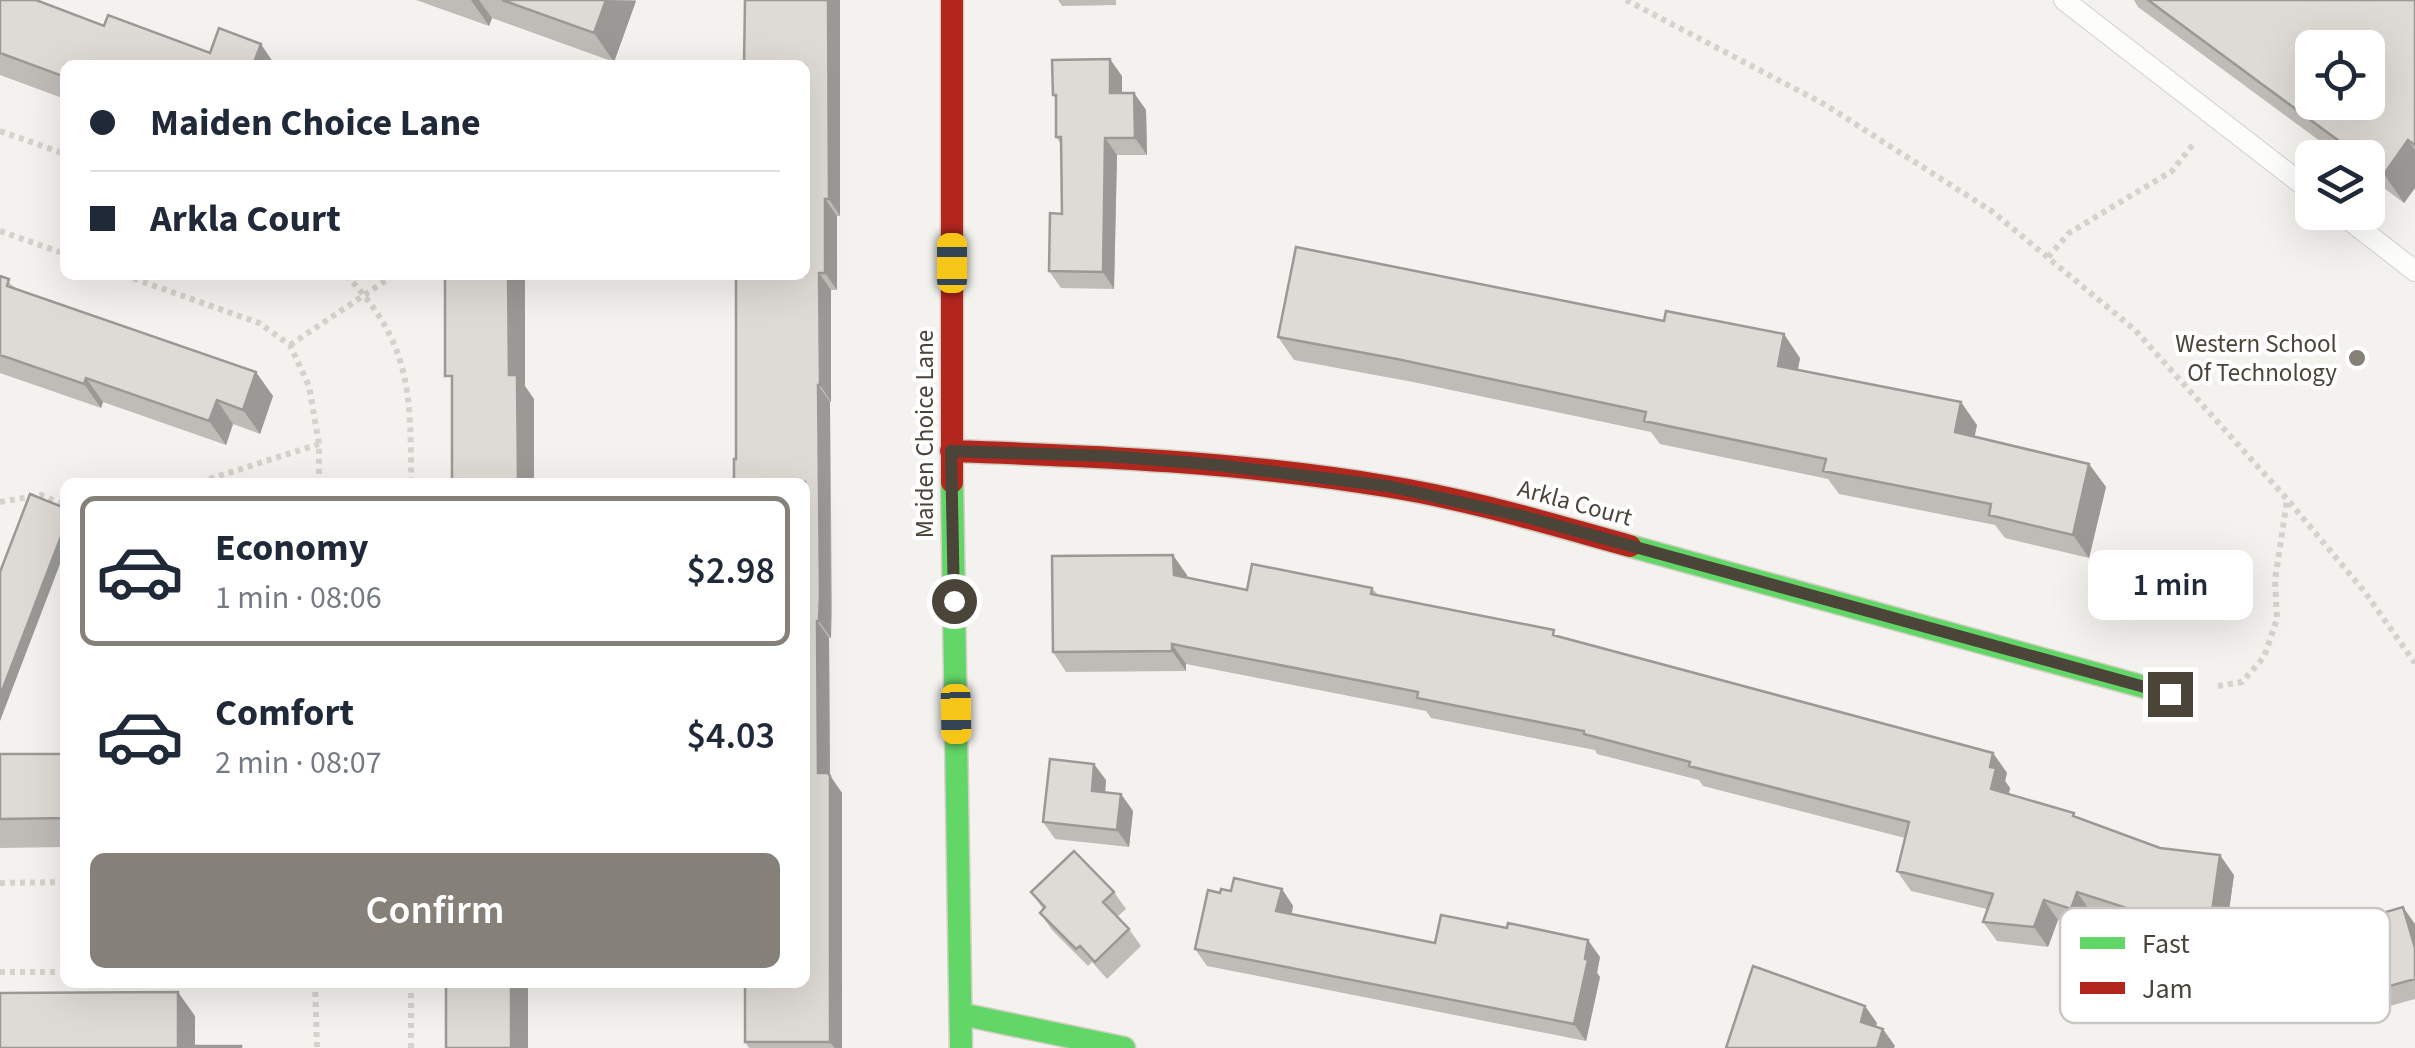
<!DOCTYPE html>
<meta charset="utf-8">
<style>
body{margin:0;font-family:"Source Sans 3",sans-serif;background:#f2f2f3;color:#1f2937;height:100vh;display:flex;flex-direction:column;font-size:38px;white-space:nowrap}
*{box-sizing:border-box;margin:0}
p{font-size:32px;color:#747a83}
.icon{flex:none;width:55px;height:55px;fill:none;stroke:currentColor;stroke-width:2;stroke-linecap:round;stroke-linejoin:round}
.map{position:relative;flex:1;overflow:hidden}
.drawer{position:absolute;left:60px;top:478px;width:750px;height:510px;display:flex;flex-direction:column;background:#fff;border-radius:15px;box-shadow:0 10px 40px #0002}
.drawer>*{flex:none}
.hud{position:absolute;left:60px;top:60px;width:750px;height:220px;border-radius:15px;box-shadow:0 10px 40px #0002;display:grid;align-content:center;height:220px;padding:0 30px;background:#fff}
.tools{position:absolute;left:2295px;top:30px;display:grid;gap:20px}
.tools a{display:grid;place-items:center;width:90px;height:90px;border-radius:15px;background:#fff;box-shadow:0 10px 40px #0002;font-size:50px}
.end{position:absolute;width:45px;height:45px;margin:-22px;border:12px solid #4b4439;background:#fff;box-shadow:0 0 0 5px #fff}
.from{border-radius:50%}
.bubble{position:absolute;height:70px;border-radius:15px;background:#fff;box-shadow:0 10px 40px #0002;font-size:32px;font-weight:600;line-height:70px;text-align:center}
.car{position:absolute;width:30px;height:60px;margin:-30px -15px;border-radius:12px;box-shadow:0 0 8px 2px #0007;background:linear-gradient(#f5c518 24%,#345 0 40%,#f5c518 0 76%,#345 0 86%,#f5c518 0)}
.hud b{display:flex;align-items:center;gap:35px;height:95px;font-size:38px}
.hud b+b{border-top:2px solid #e0e1e3}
.hud i{width:25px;height:25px;background:#1f2937}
ul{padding:18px 0 0;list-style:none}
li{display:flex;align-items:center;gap:30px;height:150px;margin:0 20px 15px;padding:0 10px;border:5px solid transparent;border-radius:15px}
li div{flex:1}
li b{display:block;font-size:38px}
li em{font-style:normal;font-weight:600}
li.active{border-color:#868178}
li>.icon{width:90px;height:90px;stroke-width:1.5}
.action{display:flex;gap:20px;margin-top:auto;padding:20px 30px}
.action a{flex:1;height:115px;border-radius:15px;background:#868178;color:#fff;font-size:40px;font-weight:600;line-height:115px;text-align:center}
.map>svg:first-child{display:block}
</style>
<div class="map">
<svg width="2415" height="1048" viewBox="0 0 2415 1048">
<rect width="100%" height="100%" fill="#f4f2ee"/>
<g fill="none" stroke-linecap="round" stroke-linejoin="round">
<g stroke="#d2d0cb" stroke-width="22">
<path id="lane" d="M2064,0L2312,192
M2339,212L2415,271"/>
</g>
<g stroke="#d3cfc5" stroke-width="25">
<path id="fast" d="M952,482L961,1048
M1630,546L2170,694
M961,1014L1124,1048"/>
</g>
<g stroke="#d3cfc5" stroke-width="25">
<path id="jam" d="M951,451C1097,456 1241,462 1385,486C1468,499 1550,524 1630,546
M952,482V0"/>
</g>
<path stroke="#d3d2cc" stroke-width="6" stroke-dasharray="5 5" stroke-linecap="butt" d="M1626,0L1824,104L1993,212L2135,330L2287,499L2364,591L2415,663
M0,131L65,154
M0,231L65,254
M2048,257L2069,233L2172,171L2194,143
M124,275L259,323L290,345L309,386L319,444V482
M346,275C411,343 411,393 411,482
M290,345L394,275
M200,482L319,444
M0,502L41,495L65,505
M2218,686L2242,682L2264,657L2277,619L2275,580L2287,500
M0,883L65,882
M0,972H65
M315,982L317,1048
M411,1048V982"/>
<use href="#lane" stroke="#fdfdfc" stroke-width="20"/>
<use href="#fast" stroke="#63d668" stroke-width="22"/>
<use href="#jam" stroke="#b3261e" stroke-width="22"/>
</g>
<path fill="#bfbcb8" d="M0,0L104,26L210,53L65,65V99L0,75Z
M416,0H635L636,1L614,62L492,18L489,26Z
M1058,0H1116V5L1062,6Z
M2134,0H2415V188L2404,203L2368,176V158H2343L2138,7Z
M805,65L840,216H837V290H831V402H830L832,612L831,638H829L830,775L842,793V1048H749L745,1042L805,982L736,459L805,275Z
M1122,76V93H1134L1146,110L1147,155H1117L1114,289L1061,288L1049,271L1062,214L1061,144L1056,137V99L1053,95Z
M0,276L17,289L273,396L260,434L233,424L226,445L103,402L101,408L0,373Z
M1278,337L1800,358L1798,370L1977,425L1974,437L2089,464L2106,487L2089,558L2005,538L1995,525L1839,494L1828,479L1660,444L1651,432L1413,382L1294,360Z
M1187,575V578L1247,590L1372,588L1378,595L1559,637L1993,753L2007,773L2005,781L2010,788L2009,794L2074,813L2077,818L2234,875L2221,967L2163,960L2149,940L2150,931L2091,912L2085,929L2058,920L2048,947L1997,941L1983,922L1987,909L1911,891L1897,871L1905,838L1703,786L1699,780L1597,754L1595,750L1431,718L1426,711L1186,664V671L1066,672L1053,652Z
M0,754H65V847L0,848Z
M1106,780L1105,793L1121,794L1133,811L1129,847L1055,839L1043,822Z
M1282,889L1293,906L1292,914L1435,943L1600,957L1597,973L1600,977L1586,1041L1207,966L1195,949L1231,891Z
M1031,892H1114L1126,909L1117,917L1129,929L1141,946L1107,979L1092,962L1088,966L1052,930L1040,913L1043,909Z
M2415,924V999L2351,1017L2339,1000Z"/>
<path fill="#9b9996" d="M471,0H479L492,18L489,26Z
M606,0L636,1L614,62L594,33Z
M828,0H840V216L829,199Z
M261,44L275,65H253Z
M1110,59L1122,76V110L1110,93Z
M1134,93L1146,110L1147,155L1135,138Z
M1105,138L1117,155L1114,289L1103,272Z
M2408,140L2415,150V188L2404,203L2384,174Z
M825,199L837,216V290L825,273Z
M819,273L831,290V402L820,385Z
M508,275H525V386L534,399V482H518L509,375Z
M1784,334L1800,358L1794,389L1778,366Z
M256,372L273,396L260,434L243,410Z
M86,378L103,402L101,408L84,384Z
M818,385L830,402L831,638L819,621Z
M217,400L233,424L226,445L209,421Z
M1961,402L1977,425L1971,455L1955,432Z
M2089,464L2106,487L2089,558L2073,535Z
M65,526V551L0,721V696Z
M1173,555L1187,575L1188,595L1174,575Z
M817,621L829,638L830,790L818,773Z
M1172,644L1186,664V671L1172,651Z
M1993,753L2007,773L2005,781L2010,788L2005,809L1991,789L1990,767Z
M1094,764L1106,780L1104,808L1092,791Z
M830,776L842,793V1048H835L830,1042Z
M1121,794L1133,811L1129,847L1117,830Z
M2220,855L2234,875L2221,967L2207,947Z
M1282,889L1293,906L1288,928L1276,911Z
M2077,892L2091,912L2085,929L2071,909Z
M2044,900L2058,920L2048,947L2034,927Z
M2403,907L2415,924V948Z
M1588,940L1600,957L1597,973L1600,977L1586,1041L1574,1024Z
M511,982H528V1048H511Z
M178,992L195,1016V1048L178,1046Z
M1865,1006L1877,1023L1873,1039L1861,1022Z
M1883,1029L1895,1046L1894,1048H1877Z"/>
<path fill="#dedbd6" stroke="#9b9996" stroke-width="2.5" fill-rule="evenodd" d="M0,0H36L104,26L108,15L210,53L219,28L261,44L253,65H65V77L0,53Z
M502,0H606L594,33Z
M745,0H828L829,199H825V273H819L820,385H818L820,595L819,621H817L818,773H828L830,776V1042H745V982H805V482H734V459H736V275H805V65H744Z
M2148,0H2415V145L2408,140L2384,174L2368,162V158H2362ZM2312,48H2368V102H2312Z
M1110,59V93H1134L1135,138H1105L1103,272L1049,271L1050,213L1062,214L1061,137H1056V95H1053L1052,60Z
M1296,247L1664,321L1666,311L1784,334L1778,366L1961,402L1955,432L2089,464L2073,535L1989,515L1991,504L1823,471L1826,459L1644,421L1646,412L1397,359L1278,337Z
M445,275H508L509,375H517L518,482H446L452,481V376H445Z
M0,276L9,279L7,286L256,372L243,410L217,400L209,421L86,378L84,384L0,355Z
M30,494L65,508V526L0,696V572Z
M1173,555L1174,575L1247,590L1252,564L1372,588L1371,594L1554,630L1553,635L1993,753L1990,767L1996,768L1991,789L2074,813L2073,816L2160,848L2220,855L2207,947L2149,940L2152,916L2077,892L2071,909L2044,900L2034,927L1983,922L1993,894L1897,871L1909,822L1689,766L1690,762L1584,734V731L1417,698L1418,692L1172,644V651L1053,652L1052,556Z
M0,754H65V818L0,819Z
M1050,759L1094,764L1092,791L1121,794L1117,830L1043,822Z
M1074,851L1114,892L1103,902L1129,929L1095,962L1080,946L1076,949L1040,913L1045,907L1031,892Z
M1234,878L1282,889L1276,911L1435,943L1441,915L1507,928L1508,923L1588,940L1585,959L1588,960L1574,1024L1195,949L1208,890L1220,893L1221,889L1231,891Z
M2403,907L2415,948V979L2339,1000L2320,931Z
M1753,966L1865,1006L1861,1022L1883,1029L1877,1048H1726Z
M446,982H511V1048H446Z
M178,992V1046H241V1048H0V993Z"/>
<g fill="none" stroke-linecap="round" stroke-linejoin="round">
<path stroke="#4b4439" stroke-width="12" d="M954,601L951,451L1107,456L1208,464L1388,486L1526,517L2170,694"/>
</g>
<circle fill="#868178" stroke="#fff" stroke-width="4" cx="2357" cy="358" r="10"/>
<g text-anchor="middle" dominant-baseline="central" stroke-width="8" stroke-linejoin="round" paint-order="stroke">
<g font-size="25" fill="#4b4439" stroke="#fff" text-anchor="end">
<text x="2337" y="344">Western School<tspan x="2337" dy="29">Of Technology</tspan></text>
</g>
<g font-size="25" fill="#4b4439" stroke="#fff">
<text transform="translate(925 434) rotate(-90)">Maiden Choice Lane</text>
<text transform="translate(1575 503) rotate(15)">Arkla Court</text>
</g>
</g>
<rect x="2060" y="908" width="330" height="115" rx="15" fill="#fff" stroke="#c9c7c4" stroke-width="2.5"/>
<rect x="2080" y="937" width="45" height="12" fill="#63d668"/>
<rect x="2080" y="982" width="45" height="12" fill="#b3261e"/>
<g font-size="28" fill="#4b4439">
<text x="2142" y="953">Fast</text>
<text x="2142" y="998">Jam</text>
</g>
</svg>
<div class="tools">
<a><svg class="icon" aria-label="locate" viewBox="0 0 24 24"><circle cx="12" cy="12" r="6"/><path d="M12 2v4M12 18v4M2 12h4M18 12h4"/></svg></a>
<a><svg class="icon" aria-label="layers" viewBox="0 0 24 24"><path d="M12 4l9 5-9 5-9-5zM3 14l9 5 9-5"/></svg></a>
</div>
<i class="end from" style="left:954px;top:601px"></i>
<i class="end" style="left:2170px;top:694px"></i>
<div class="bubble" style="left:2088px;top:550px;width:165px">1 min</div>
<i class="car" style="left:952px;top:263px;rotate:0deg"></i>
<i class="car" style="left:956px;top:714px;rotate:179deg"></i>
<div class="hud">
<b><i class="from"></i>Maiden Choice Lane</b>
<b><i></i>Arkla Court</b>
</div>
<section class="drawer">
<ul>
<li class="active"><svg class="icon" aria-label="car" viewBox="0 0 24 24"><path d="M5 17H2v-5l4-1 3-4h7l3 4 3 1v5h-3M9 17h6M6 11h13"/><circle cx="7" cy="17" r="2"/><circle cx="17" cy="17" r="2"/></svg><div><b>Economy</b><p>1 min · 08:06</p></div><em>$2.98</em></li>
<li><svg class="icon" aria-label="car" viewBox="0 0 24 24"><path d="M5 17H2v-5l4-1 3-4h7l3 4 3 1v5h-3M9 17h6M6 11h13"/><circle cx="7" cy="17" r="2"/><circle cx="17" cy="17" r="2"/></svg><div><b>Comfort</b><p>2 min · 08:07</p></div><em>$4.03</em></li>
</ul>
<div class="action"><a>Confirm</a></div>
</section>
</div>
